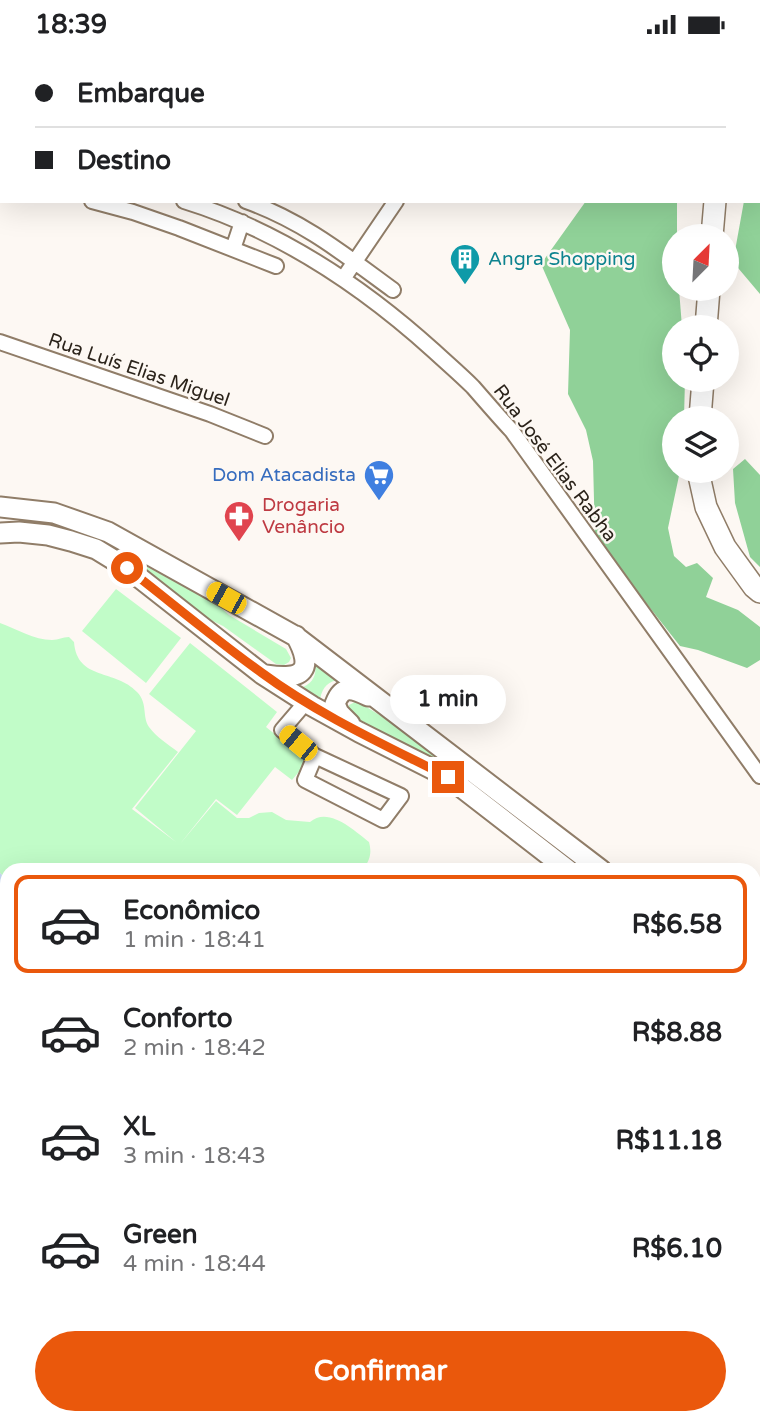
<!DOCTYPE html>
<html lang="pt">
<meta charset="utf-8">
<style>
body{margin:0;font-family:"Varela Round",sans-serif;background:#f2f2f2;color:#202124;height:100vh;display:flex;flex-direction:column;font-size:26px;white-space:nowrap}
*{box-sizing:border-box;margin:0}
p{font-size:23px;color:#757577}
.icon{flex:none;width:38px;height:38px;fill:none;stroke:currentColor;stroke-width:2;stroke-linecap:round;stroke-linejoin:round}
.map{position:relative;flex:1;overflow:hidden}
.sheet{position:absolute;left:0px;top:814px;width:761px;height:562px;display:flex;flex-direction:column;background:#fff;border-radius:21px 21px 0 0;box-shadow:0 7px 28px #0002}
.sheet>*{flex:none}
.top-card{position:absolute;left:0px;top:0px;width:761px;height:154px;box-shadow:0 7px 28px #0002;display:grid;align-content:center;height:154px;padding:0 35px;background:#fff}
.needle{width:46px;rotate:24deg}
.fabs{position:absolute;left:662px;top:175px;display:grid;gap:14px}
.fabs a{display:grid;place-items:center;width:77px;height:77px;border-radius:50%;background:#fff;box-shadow:0 7px 28px #0002;font-size:35px}
.end{position:absolute;width:32px;height:32px;margin:-16px;border:9px solid #ea580c;background:#fff;box-shadow:0 0 0 4px #fff}
.from{border-radius:50%}
.bubble{position:absolute;height:49px;border-radius:24px;background:#fff;box-shadow:0 7px 28px #0002;font-size:23px;font-weight:700;line-height:49px;text-align:center}
.car{position:absolute;width:21px;height:42px;margin:-21px -10px;border-radius:9px;box-shadow:0 0 5px 2px #0007;background:linear-gradient(#f5c518 24%,#345 0 40%,#f5c518 0 76%,#345 0 86%,#f5c518 0)}
.top-card b{display:flex;align-items:center;gap:24px;height:66px;font-size:26px}
.top-card b+b{border-top:2px solid #e0e0e0}
.top-card i{width:18px;height:18px;background:#202124}
ul{padding:12px 0 0;list-style:none}
li{display:flex;align-items:center;gap:21px;height:98px;margin:0 14px 10px;padding:0 21px;border:4px solid transparent;border-radius:14px}
li div{flex:1}
li b{display:block;font-size:26px}
li em{font-style:normal;font-weight:700}
li.on{border-color:#ea580c}
li>.icon{width:63px;height:63px;stroke-width:1.5}
.action{display:flex;gap:14px;margin-top:auto;padding:14px 35px}
.action a{flex:1;height:80px;border-radius:42px;background:#ea580c;color:#fff;font-size:28px;font-weight:700;line-height:80px;text-align:center}
.status{display:flex;justify-content:space-between;align-items:center;height:49px;padding:0 35px;background:#fff;direction:ltr}
.status svg{height:19px;fill:currentColor}
.map>svg:first-child{display:block}
</style>
<div class="status"><b>18:39</b><svg viewBox="0 0 49 12"><path d="M0 12V9h3v3zM5 12V6h3v6zM10 12V3h3v9zM15 12V0h3v12zM26 1h20v11H26zM47 4h2v5h-2z"/></svg></div>
<div class="map">
<svg width="760" height="1375" viewBox="0 0 760 1375">
<rect width="100%" height="100%" fill="#fdf8f3"/>
<path fill="#c1fcc8" d="M97,491L218,556L229,566L286,600L291,609L289,613L284,616L276,615L223,577L192,562Z
M116,540L181,589L146,634L82,582Z
M0,574C17,580 34,591 52,591C59,591 62,588 69,588L74,593C77,632 116,620 137,643C148,654 142,668 149,678C156,688 168,695 178,703L132,760L176,793L135,759L196,682L149,645L190,594L277,663L266,678L308,712L292,731L275,718L237,766L216,750L180,795L216,752L237,769H249L259,764L272,763L286,771L310,773C328,757 354,781 369,793C372,804 370,811 363,821H7V831L0,824Z
M314,611L340,630C328,633 323,637 320,650L324,657L300,639C314,635 318,624 314,611Z
M355,653L360,654L428,696L589,821H578L452,724L352,667L348,662L349,656Z"/>
<path fill="#90d198" d="M760,69V245L733,213L744,152H760Z
M586,152H677V187H674V240H679L682,278H674V331H685L684,368L674,369V422H680L668,479L674,507L686,518L697,514L713,529L706,548L738,561L760,578V611L747,619L698,601L680,597L595,489L593,412L586,381L568,345L570,281L541,215Z
M745,410L760,426V518L750,508L735,454L733,420Z"/>
<path fill="#c9dbf5" d="M0,824L7,831V1368H242L253,1375H0Z
M285,1369L369,1368V1369L365,1375H297Z"/>
<g fill="none" stroke-linecap="round" stroke-linejoin="round">
<g stroke="#907d68" stroke-width="18">
<path id="minor" d="M271,0V2
M509,2L511,0
M0,8H2
M0,88H2
M0,107H2
M0,127H2
M92,152L133,163L179,179L276,217
M184,152C278,181 361,236 434,302C447,314 461,326 473,338C486,353 499,368 512,382L760,727
M246,152C303,172 345,206 393,241
M233,200L242,173
M343,230L396,152
M0,293L210,365L265,387
M306,653L282,681L315,707L401,747L383,771L305,731L315,707
M754,1031L760,1035
M760,1182V1211
M754,1282L760,1267
M674,1375L681,1368"/>
</g>
<g stroke="#907d68" stroke-width="23">
<path id="major" d="M0,458L54,464L108,483L295,587L601,821
M0,484L19,483L48,486L71,492L96,500L127,519L262,625L312,657L359,683L448,728L568,821
M267,626C303,632 315,621 296,587
M350,675L339,664L335,655C342,635 353,640 368,647
M754,938L760,942
M754,965L760,970
M754,1354L760,1348
M733,1375L739,1368"/>
</g>
<g stroke="#907d68" stroke-width="24">
<path id="highway" d="M737,2V0
M712,187L715,152
M706,278L709,240
M700,369L703,331
M698,422L706,458L725,498L754,538L760,543"/>
</g>
<use href="#minor" stroke="#fff" stroke-width="14"/>
<use href="#major" stroke="#fff" stroke-width="19"/>
<use href="#highway" stroke="#fff" stroke-width="21"/>
</g>
<g fill="none" stroke-linecap="round" stroke-linejoin="round">
<path stroke="#ea580c" stroke-width="9" d="M127,519C172,554 216,591 262,624C319,666 385,696 448,728"/>
</g>
<defs>
<g id="building-pin" transform="scale(1.575)"><path d="M0 17L-7.5 6A9.5 9.5 0 1 1 7.5 6Z" fill="#0f9aa8" stroke="#fdf8f3"/><path d="M-4-6H4V6H1V3H-1V6H-4ZM-2.5-4.3h1.7v1.8h-1.7ZM.8-4.3h1.7v1.8H.8ZM-2.5-1h1.7V.8h-1.7ZM.8-1h1.7V.8H.8Z" fill="#fff"/></g>
<g id="supermarket-pin" transform="scale(1.575)"><path d="M0 17L-7.5 6A9.5 9.5 0 1 1 7.5 6Z" fill="#3f7fe0" stroke="#fdf8f3"/><path d="M-6-5.5h2.5l.6 2H6L4.5 2H-2.5L-4.4-4H-6ZM-1.5 3.2a1.3 1.3 0 1 0 .1 0ZM3 3.2a1.3 1.3 0 1 0 .1 0Z" fill="#fff"/></g>
<g id="pharmacy-pin" transform="scale(1.575)"><path d="M0 17L-7.5 6A9.5 9.5 0 1 1 7.5 6Z" fill="#e0444e" stroke="#fdf8f3"/><path d="M-2-6h4v4h4v4h-4v4h-4v-4h-4v-4h4Z" fill="#fff"/></g>
</defs>
<g fill-rule="evenodd">
<use href="#building-pin" x="465" y="210"/>
<use href="#supermarket-pin" x="379" y="426"/>
<use href="#pharmacy-pin" x="239" y="467"/>
</g>
<g text-anchor="middle" dominant-baseline="central" stroke-width="5" stroke-linejoin="round" paint-order="stroke">
<g font-size="19" fill="#0d838f" stroke="#fdf8f3" text-anchor="start">
<text x="488" y="210">Angra Shopping</text>
</g>
<g font-size="19" fill="#2b231a" stroke="#fdf8f3">
<text transform="translate(139 321) rotate(19)">Rua Luís Elias Miguel</text>
<text transform="translate(555 414) rotate(53)">Rua José Elias Rabha</text>
</g>
<g font-size="19" fill="#366cbe" stroke="#fdf8f3" text-anchor="end">
<text x="356" y="426">Dom Atacadista</text>
</g>
<g font-size="19" fill="#be3a42" stroke="#fdf8f3" text-anchor="start">
<text x="262" y="456">Drogaria<tspan x="262" dy="22">Venâncio</tspan></text>
</g>
</g>
</svg>
<div class="fabs">
<a><svg class="needle" viewBox="-14 -14 28 28"><path d="M0-13l5 13h-10z" fill="#e53935"/><path d="M0 13l5-13h-10z" fill="#757577"/></svg></a>
<a><svg class="icon" aria-label="locate" viewBox="0 0 24 24"><circle cx="12" cy="12" r="6"/><path d="M12 2v4M12 18v4M2 12h4M18 12h4"/></svg></a>
<a><svg class="icon" aria-label="layers" viewBox="0 0 24 24"><path d="M12 4l9 5-9 5-9-5zM3 14l9 5 9-5"/></svg></a>
</div>
<i class="end from" style="left:127px;top:519px"></i>
<i class="end" style="left:448px;top:728px"></i>
<div class="bubble" style="left:390px;top:626px;width:116px">1 min</div>
<i class="car" style="left:226px;top:549px;rotate:299deg"></i>
<i class="car" style="left:298px;top:694px;rotate:309deg"></i>
<div class="top-card">
<b><i class="from"></i>Embarque</b>
<b><i></i>Destino</b>
</div>
<section class="sheet">
<ul>
<li class="on"><svg class="icon" aria-label="car" viewBox="0 0 24 24"><path d="M5 17H2v-5l4-1 3-4h7l3 4 3 1v5h-3M9 17h6M6 11h13"/><circle cx="7" cy="17" r="2"/><circle cx="17" cy="17" r="2"/></svg><div><b>Econômico</b><p>1 min · 18:41</p></div><em>R$6.58</em></li>
<li><svg class="icon" aria-label="car" viewBox="0 0 24 24"><path d="M5 17H2v-5l4-1 3-4h7l3 4 3 1v5h-3M9 17h6M6 11h13"/><circle cx="7" cy="17" r="2"/><circle cx="17" cy="17" r="2"/></svg><div><b>Conforto</b><p>2 min · 18:42</p></div><em>R$8.88</em></li>
<li><svg class="icon" aria-label="car" viewBox="0 0 24 24"><path d="M5 17H2v-5l4-1 3-4h7l3 4 3 1v5h-3M9 17h6M6 11h13"/><circle cx="7" cy="17" r="2"/><circle cx="17" cy="17" r="2"/></svg><div><b>XL</b><p>3 min · 18:43</p></div><em>R$11.18</em></li>
<li><svg class="icon" aria-label="car" viewBox="0 0 24 24"><path d="M5 17H2v-5l4-1 3-4h7l3 4 3 1v5h-3M9 17h6M6 11h13"/><circle cx="7" cy="17" r="2"/><circle cx="17" cy="17" r="2"/></svg><div><b>Green</b><p>4 min · 18:44</p></div><em>R$6.10</em></li>
</ul>
<div class="action"><a>Confirmar</a></div>
</section>
</div>
